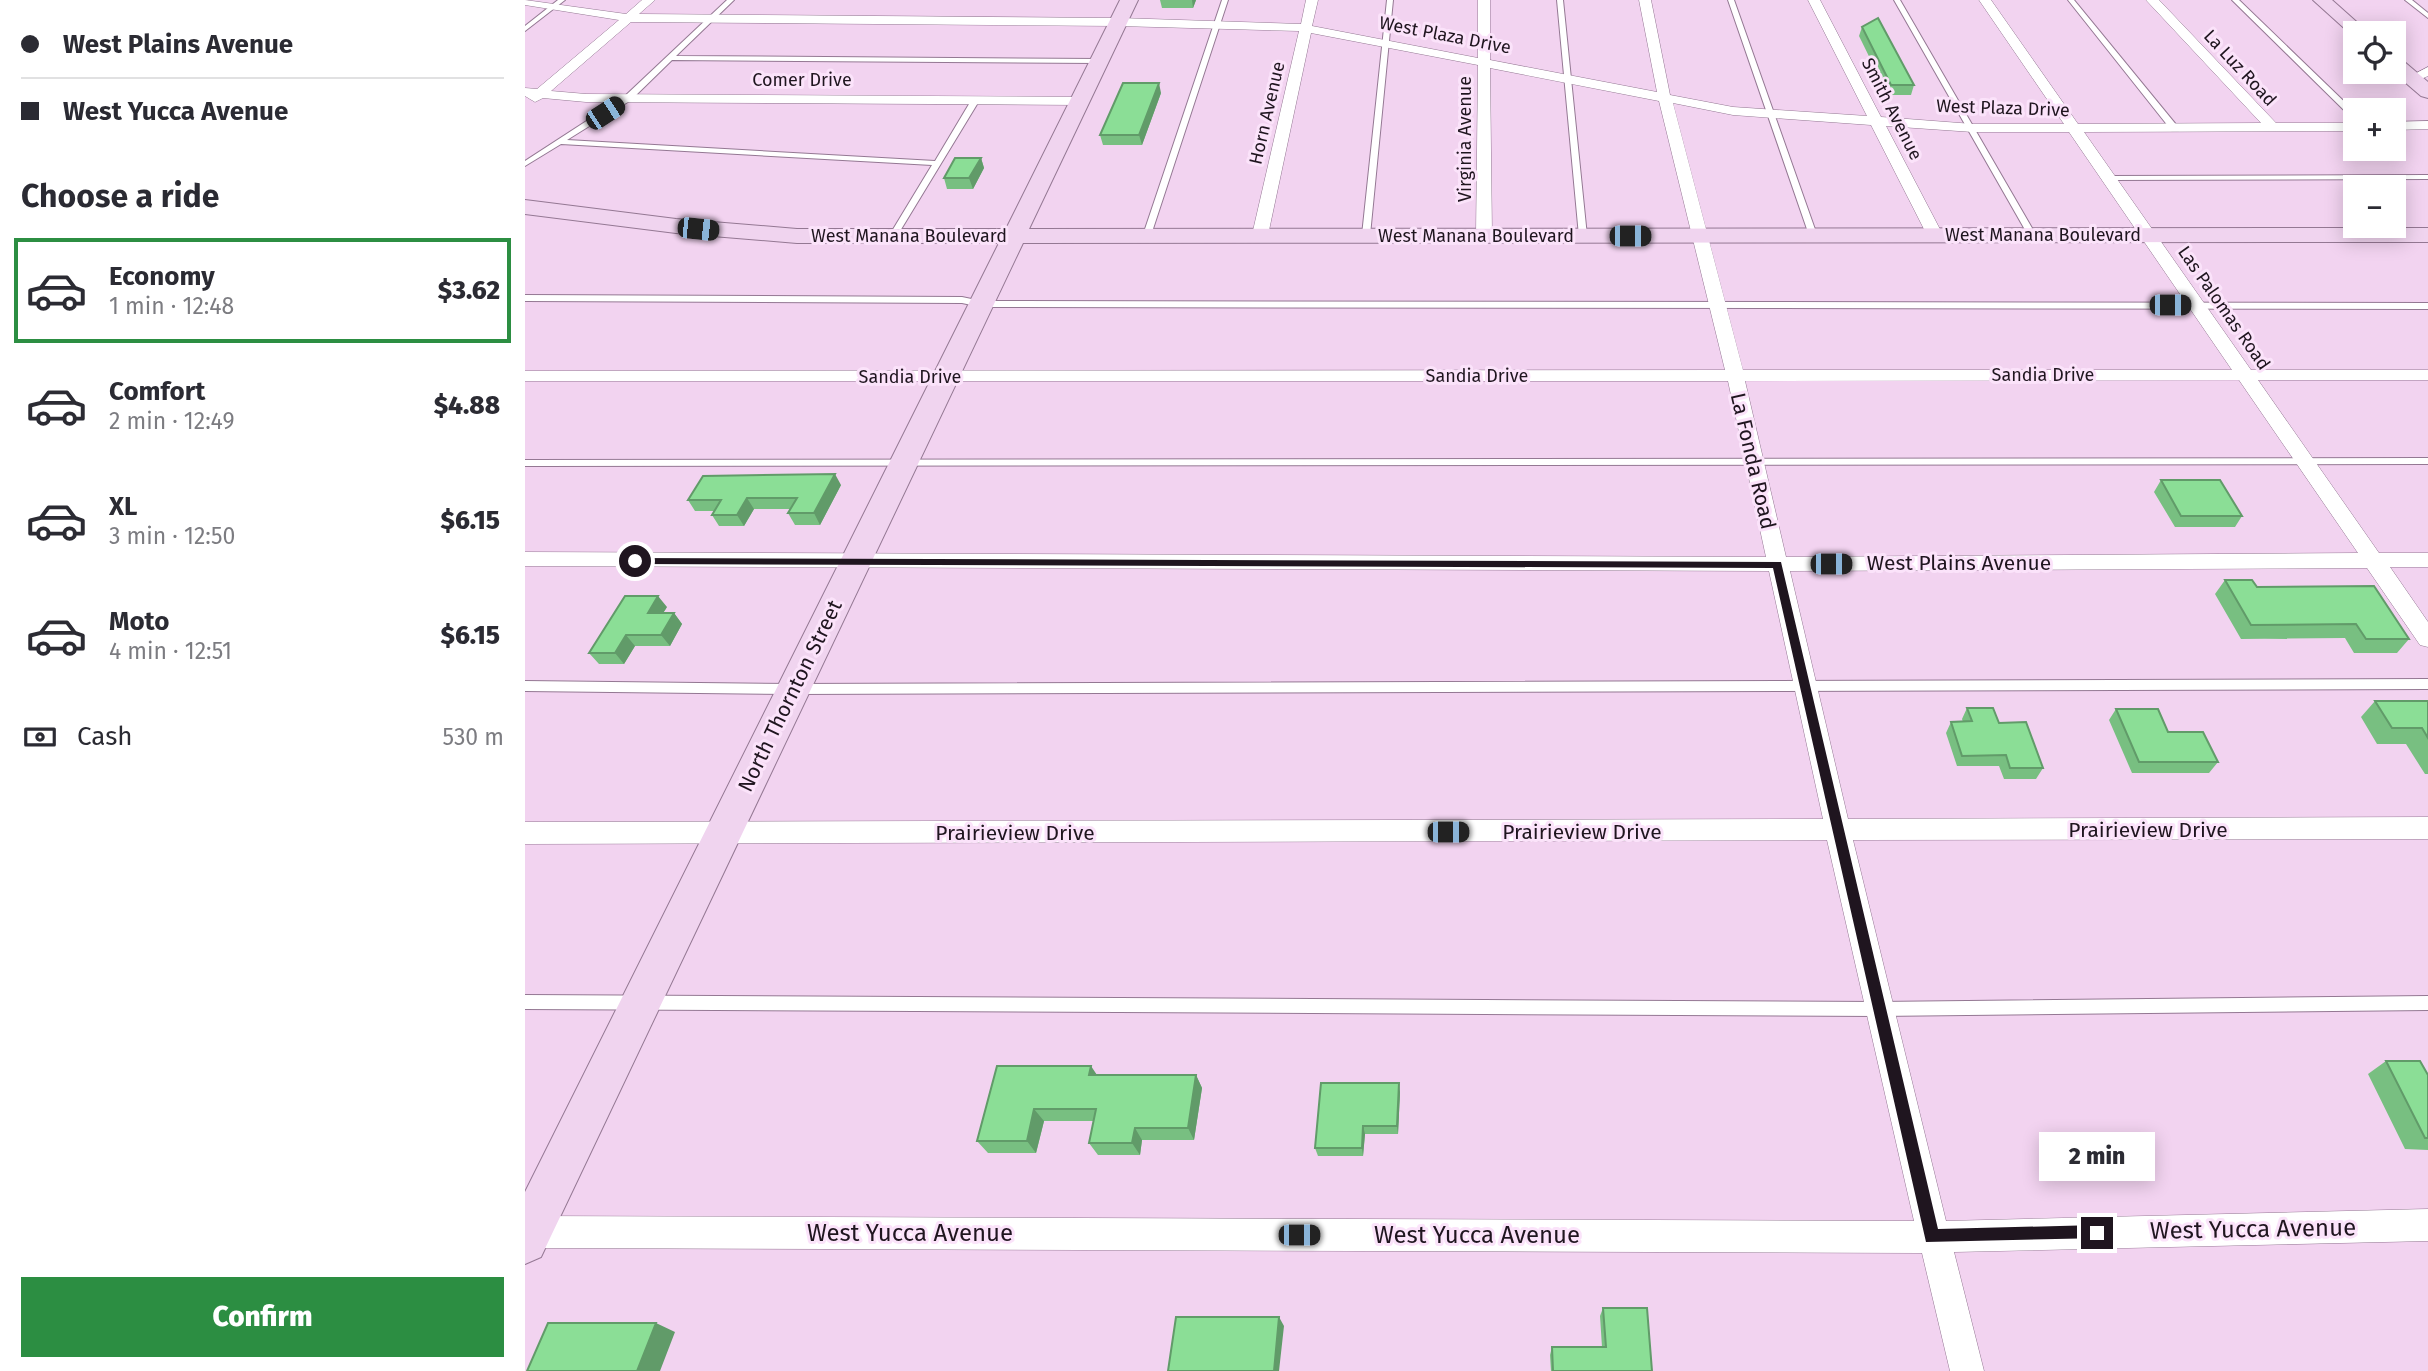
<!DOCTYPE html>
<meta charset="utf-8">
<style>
body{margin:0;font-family:"Fira Sans",sans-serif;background:#f2f2f3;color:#2b2b33;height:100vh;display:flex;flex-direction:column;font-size:26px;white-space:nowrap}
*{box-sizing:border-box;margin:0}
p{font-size:23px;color:#7c7c81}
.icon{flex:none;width:38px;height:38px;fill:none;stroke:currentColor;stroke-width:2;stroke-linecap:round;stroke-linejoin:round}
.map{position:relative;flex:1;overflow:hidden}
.details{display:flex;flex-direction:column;background:#fff;width:525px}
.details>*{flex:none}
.guide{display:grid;align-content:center;height:154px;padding:0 21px;background:#fff}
.tools{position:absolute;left:1818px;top:21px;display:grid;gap:14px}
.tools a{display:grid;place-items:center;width:63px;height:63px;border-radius:0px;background:#fff;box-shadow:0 4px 18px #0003;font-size:35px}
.end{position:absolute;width:32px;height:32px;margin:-16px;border:9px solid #1f151f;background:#fff;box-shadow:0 0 0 4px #fff}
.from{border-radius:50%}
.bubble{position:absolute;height:49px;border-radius:0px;background:#fff;box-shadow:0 4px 18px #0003;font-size:23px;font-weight:800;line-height:49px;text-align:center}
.car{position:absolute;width:21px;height:42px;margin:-21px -10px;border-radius:9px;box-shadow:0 0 5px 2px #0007;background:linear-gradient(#222 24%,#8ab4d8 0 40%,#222 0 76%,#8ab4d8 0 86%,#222 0)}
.guide b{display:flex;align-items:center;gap:24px;height:66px;font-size:26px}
.guide b+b{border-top:2px solid #e1e1e2}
.guide i{width:18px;height:18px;background:#2b2b33}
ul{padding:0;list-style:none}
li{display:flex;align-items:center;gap:21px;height:105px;margin:0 14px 10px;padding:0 7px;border:4px solid transparent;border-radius:0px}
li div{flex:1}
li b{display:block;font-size:26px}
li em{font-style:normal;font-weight:800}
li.current{border-color:#2c8e42}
li>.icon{width:63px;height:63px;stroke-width:1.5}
h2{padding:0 21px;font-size:32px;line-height:84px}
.pay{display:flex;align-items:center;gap:18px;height:77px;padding:0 21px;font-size:26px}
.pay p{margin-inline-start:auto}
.primary-button{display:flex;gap:14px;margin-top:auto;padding:14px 21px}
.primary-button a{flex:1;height:80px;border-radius:0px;background:#2c8e42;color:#fff;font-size:28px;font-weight:800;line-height:80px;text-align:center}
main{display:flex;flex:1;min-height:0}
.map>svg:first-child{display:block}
</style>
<main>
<section class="details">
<div class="guide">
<b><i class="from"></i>West Plains Avenue</b>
<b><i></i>West Yucca Avenue</b>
</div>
<h2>Choose a ride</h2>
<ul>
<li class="current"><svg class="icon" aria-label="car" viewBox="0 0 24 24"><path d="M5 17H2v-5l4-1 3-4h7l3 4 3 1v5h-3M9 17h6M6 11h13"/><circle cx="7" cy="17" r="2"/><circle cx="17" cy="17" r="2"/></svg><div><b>Economy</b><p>1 min · 12:48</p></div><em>$3.62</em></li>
<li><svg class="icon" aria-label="car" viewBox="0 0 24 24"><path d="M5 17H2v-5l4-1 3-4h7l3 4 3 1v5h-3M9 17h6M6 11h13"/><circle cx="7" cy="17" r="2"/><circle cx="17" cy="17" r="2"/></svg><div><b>Comfort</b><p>2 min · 12:49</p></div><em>$4.88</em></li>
<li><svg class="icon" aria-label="car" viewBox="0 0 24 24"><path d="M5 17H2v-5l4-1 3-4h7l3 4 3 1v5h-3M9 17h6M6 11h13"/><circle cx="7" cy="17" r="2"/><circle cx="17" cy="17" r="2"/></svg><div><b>XL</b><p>3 min · 12:50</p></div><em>$6.15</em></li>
<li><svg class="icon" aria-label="car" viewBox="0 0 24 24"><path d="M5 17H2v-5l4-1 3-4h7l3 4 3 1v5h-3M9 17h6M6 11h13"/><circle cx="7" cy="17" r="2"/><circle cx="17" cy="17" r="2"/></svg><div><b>Moto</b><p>4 min · 12:51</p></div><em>$6.15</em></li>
</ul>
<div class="pay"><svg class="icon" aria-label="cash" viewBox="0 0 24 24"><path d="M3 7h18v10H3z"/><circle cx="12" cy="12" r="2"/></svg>Cash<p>530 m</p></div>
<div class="primary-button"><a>Confirm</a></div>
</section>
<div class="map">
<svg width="1903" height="1371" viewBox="0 0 1903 1371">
<rect width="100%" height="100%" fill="#f2d3f0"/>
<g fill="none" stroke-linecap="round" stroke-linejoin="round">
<g stroke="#947893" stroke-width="2">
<path id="lane" d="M33,0H40L0,31V26Z
M202,0H209L151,56L574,59L577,61L574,63L147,60L106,100L42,140L410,161L447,99H453L454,101L372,236L368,239L364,236L407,165L36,144L0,166V161L100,96Z
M697,0H703L626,235L619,237L618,235Z
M862,0H868L845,235L841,238L837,235Z
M1032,0H1038L1062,236L1058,239L1054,236Z
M1203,0H1209L1292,235L1291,237L1284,235Z
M1369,0H1375L1511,235L1510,237L1503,235Z
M1543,0H1549L1653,127V131H1647Z
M1707,0H1714L1830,112V118H1827Z
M1880,0H1887L1903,13V18Z
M1903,175V179L1584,180L1580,178L1584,176Z
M0,295L437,297L456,301L1903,303V309L456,307L437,303L0,301Z
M1903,458V464L0,466V460Z
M1903,679V689L268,694L0,691V681L268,684Z
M0,995L1353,1002L1903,996V1010L1353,1016L0,1009Z"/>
</g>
<g stroke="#947893" stroke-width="1">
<path id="street" d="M0,0L101,14L117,0H130L114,14L594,18L776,24L781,0H793L787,26L953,58V0H965V60L1132,92L1114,0H1126L1145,95L1208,107L1342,116L1283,0H1295L1356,117L1448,124H1539L1454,0H1466L1553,124L1736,123L1621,0H1634L1751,123H1830V131L1559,132L1726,370H1903V380H1733L1854,553H1903V567H1865L1903,622V647L1895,645L1842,568L1265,571L1323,819L1903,817V839L1328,840L1421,1221L1903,1209V1241L1429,1252L1459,1371H1425L1397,1253L0,1248V1216L1389,1221L1302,840L0,844V822L1298,819L1244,571L0,566V552L1241,557L1203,381H0V371L1200,370L1134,101L965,68L967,236L959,241L951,236L953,65L786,33L743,235L735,240L727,235L774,31L594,26L106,22L26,91L61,94L555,97L562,101L555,105L61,102L18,98L10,102L0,96V88L12,89L94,20L0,5ZM1148,103L1208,115L1346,125L1402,235L1410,240L1418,235L1361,126L1448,132H1544L1707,370H1218ZM1714,380L1833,553L1261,557L1220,381Z
M1903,67V76L1887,83L1880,79Z
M1903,121V129L1869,130V122Z"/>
</g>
<g stroke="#947893" stroke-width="2">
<path id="secondary" d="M595,0H613L504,229L1903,228V242L498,243L16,1257L0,1264V1192L474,243H272L151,233L0,214V200L151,219L272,229H481Z
M1788,0H1807L1844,33H1830L1829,37Z
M1869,57L1876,59L1903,82V98L1896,96L1868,72Z"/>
</g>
<use href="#lane" fill="#fff" fill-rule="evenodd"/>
<use href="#street" fill="#fff" fill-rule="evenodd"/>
<use href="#secondary" fill="#f0d4ef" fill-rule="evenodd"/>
</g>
<path fill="#78bf81" d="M635,0H671L668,8H637Z
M1337,27L1389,85L1386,95H1363L1334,36Z
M636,93L617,145H578L575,135Z
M456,158L459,168L448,189H422L419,178Z
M1636,480L1717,516L1710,527H1650L1629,492Z
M316,485L295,525H270L263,513L266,509H229L219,526H194L187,515L189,511H170L163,500Z
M1700,580L1732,587L1884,639L1872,653H1829L1820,638L1716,639L1690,594Z
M142,607L138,613H149L157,624L145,646H110L99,664H74L64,653Z
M1850,701H1903V774H1900L1881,744H1852L1836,717Z
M1442,708L1474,723L1518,768L1511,779H1479L1474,766H1432L1421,733L1426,722H1438L1437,719Z
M1591,709L1643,732L1693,762L1684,773H1607L1584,720Z
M1861,1061L1903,1075V1150L1880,1149L1843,1074Z
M572,1075H671L677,1088L669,1140H617L615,1155H573L564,1143L569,1121H519L511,1153H463L452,1141Z
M875,1092L873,1134H840L838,1156H793L790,1148Z
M1078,1308L1127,1371H1026L1025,1355L1027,1347H1077L1075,1316Z"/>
<path fill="#619b69" d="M667,0H671L668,8Z
M634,83L636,93L617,145L614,135Z
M456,158L459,168L448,189L444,178Z
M310,474L316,485L295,525L289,513Z
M222,498L229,509L219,526L212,515Z
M133,596L142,607L131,624L123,613Z
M149,613L157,624L145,646L136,635Z
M101,635L110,646L99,664L90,653Z
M566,1066L574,1078L564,1075Z
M671,1075L677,1088L669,1140L663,1128Z
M874,1083L875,1092L873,1134L872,1126Z
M509,1109L519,1121L511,1153L502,1141Z
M838,1126L840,1134L838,1156L837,1148Z
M610,1128L617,1140L615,1155L607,1143Z
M754,1317L759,1326L754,1371H749Z
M131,1323L150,1332L135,1371H112Z"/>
<path fill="#8bde96" stroke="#619b69" stroke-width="2" d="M1353,18L1389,85H1366L1337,27Z
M598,83H634L614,135H575Z
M430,158H456L444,178H419Z
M310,474L289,513H263L272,498H222L212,515H187L196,500H163L178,476Z
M1636,480H1695L1717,516H1656Z
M1700,580H1727L1732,587L1849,586L1884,639H1841L1831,624L1726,625Z
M100,596H133L123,613H149L136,635H101L90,653H64Z
M1850,701H1903V738L1897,728H1867Z
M1442,708H1468L1474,723L1501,722L1518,768H1485L1481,755L1437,756L1426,722L1447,721Z
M1591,709H1633L1643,732H1678L1693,762H1614Z
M1861,1061H1895L1903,1075V1138H1900Z
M472,1066H566L564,1075H671L663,1128H610L607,1143H564L571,1109H509L502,1141H452Z
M796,1083H874L872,1126H838L837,1148H790Z
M1078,1308H1122L1127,1371H1028L1027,1347H1081Z
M651,1317H754L749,1371H643Z
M23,1323H131L112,1371H2Z"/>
<path fill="#1f151f" d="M106,558L1256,562L1413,1229L1572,1225L1580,1233L1578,1238L1401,1242L1248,568L110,564L106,563Z"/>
<g text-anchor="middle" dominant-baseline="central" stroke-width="6" stroke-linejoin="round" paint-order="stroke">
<g font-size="18" fill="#1f151f" stroke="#fbe3fa">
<text transform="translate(920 35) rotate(11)">West Plaza Drive</text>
<text transform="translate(1715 68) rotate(47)">La Luz Road</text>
<text x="277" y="80">Comer Drive</text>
<text transform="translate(1478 108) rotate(2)">West Plaza Drive</text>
<text transform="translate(1367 109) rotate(63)">Smith Avenue</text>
<text transform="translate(742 113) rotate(-77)">Horn Avenue</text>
<text transform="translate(940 139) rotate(-90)">Virginia Avenue</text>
<text x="1518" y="235">West Manana Boulevard</text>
<text x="384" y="236">West Manana Boulevard</text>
<text x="951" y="236">West Manana Boulevard</text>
<text transform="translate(1699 308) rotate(55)">Las Palomas Road</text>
<text x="1518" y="375">Sandia Drive</text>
<text x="952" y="376">Sandia Drive</text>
<text x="385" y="377">Sandia Drive</text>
</g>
<g font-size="21" fill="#1f151f" stroke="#fbe3fa">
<text transform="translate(1228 461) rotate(77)">La Fonda Road</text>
<text x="1434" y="563">West Plains Avenue</text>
<text transform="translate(265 696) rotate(-64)">North Thornton Street</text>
<text x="1623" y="830">Prairieview Drive</text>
<text x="1057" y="832">Prairieview Drive</text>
<text x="490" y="833">Prairieview Drive</text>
</g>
<g font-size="24" fill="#1f151f" stroke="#fbe3fa">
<text transform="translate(1728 1229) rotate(-1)">West Yucca Avenue</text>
<text x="385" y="1233">West Yucca Avenue</text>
<text x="952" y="1235">West Yucca Avenue</text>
</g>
</g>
</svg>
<div class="tools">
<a><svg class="icon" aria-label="locate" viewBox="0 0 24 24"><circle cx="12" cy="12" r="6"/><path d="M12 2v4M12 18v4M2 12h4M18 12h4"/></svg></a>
<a>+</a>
<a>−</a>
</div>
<i class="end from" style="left:110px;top:561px"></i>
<i class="end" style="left:1572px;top:1233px"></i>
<div class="bubble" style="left:1514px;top:1132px;width:116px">2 min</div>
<i class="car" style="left:80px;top:113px;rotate:57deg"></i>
<i class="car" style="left:173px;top:229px;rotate:96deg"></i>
<i class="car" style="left:1105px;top:236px;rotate:90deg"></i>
<i class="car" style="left:1645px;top:305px;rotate:90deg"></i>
<i class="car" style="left:1306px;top:564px;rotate:90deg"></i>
<i class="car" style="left:923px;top:832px;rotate:90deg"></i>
<i class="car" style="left:774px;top:1235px;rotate:90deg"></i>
</div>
</main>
